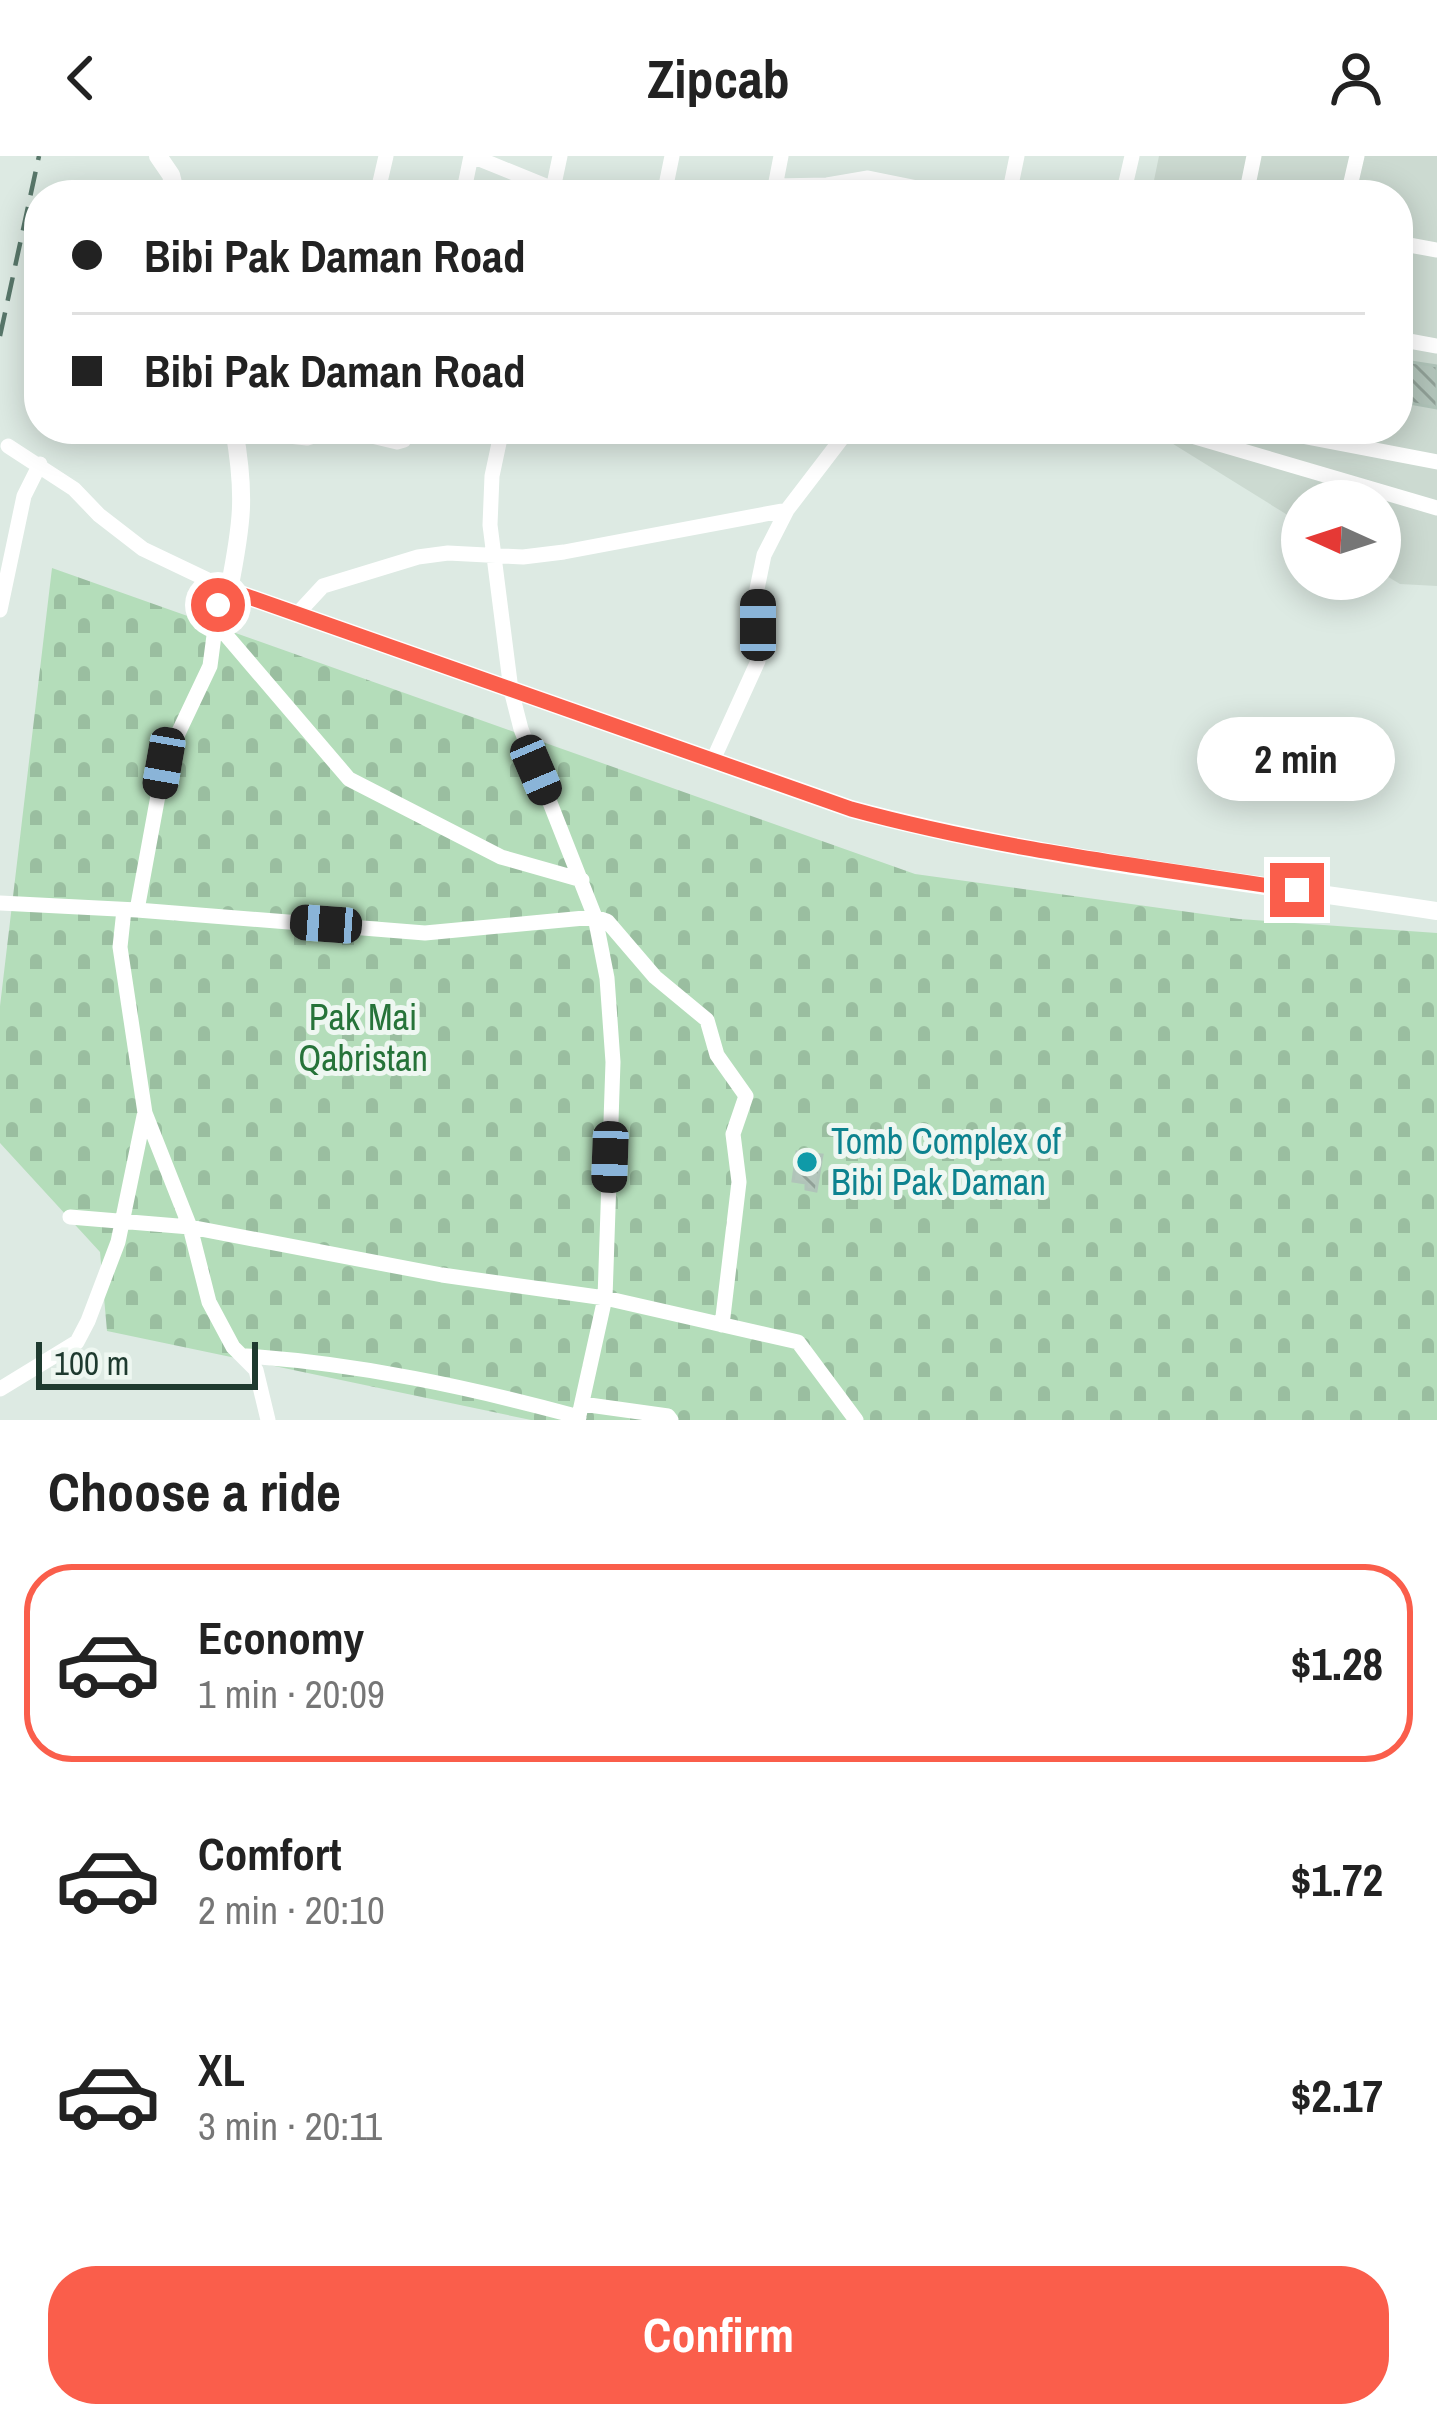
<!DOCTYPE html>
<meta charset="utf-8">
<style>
body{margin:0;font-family:"Archivo Narrow",sans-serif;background:#f2f2f2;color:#222;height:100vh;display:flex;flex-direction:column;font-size:45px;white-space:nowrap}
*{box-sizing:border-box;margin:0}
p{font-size:39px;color:#767676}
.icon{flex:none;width:66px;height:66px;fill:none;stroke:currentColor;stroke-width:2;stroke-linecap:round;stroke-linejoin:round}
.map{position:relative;height:1264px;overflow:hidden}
.details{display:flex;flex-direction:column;background:#fff;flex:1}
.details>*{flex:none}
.top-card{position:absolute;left:24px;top:24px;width:1389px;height:264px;border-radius:48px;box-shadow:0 6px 30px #0003;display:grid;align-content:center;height:264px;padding:0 48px;background:#fff}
.needle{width:78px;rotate:273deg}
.fabs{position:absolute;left:1281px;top:324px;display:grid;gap:24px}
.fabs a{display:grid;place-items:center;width:120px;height:120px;border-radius:50%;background:#fff;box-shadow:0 6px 30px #0003;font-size:60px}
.scale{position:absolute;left:36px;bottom:30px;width:222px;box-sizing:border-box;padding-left:12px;border:6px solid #1e3a2f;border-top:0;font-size:33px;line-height:42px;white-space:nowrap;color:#1e3a2f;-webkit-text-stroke:9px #eef7f1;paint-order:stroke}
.end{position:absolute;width:54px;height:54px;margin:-27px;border:15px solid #fa5e4b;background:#fff;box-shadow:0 0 0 6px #fff}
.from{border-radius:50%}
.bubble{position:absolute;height:84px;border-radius:42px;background:#fff;box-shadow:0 6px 30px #0003;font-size:39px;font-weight:800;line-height:84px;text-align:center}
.car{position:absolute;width:36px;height:72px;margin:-36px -18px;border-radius:15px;box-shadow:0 0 9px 3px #0007;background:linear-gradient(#222 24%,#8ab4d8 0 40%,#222 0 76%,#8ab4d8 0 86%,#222 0)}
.top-card b{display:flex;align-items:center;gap:42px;height:114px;font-size:45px}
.top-card b+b{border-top:3px solid #e0e0e0}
.top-card i{width:30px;height:30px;background:#222}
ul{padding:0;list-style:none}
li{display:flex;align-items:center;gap:36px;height:198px;margin:0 24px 18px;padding:0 24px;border:6px solid transparent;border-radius:48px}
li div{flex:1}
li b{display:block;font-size:45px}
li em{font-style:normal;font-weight:800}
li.selected{border-color:#fa5e4b}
li>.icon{width:108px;height:108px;stroke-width:1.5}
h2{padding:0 48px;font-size:54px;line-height:144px}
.cta{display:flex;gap:24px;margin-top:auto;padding:24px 48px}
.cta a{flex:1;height:138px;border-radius:48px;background:#fa5e4b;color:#fff;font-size:48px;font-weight:800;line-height:138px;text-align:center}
header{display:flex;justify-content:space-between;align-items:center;height:156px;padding:0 48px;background:#fff;font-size:54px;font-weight:800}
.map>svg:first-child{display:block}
</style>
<header><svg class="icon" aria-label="back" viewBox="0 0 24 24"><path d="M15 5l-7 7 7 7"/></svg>Zipcab<svg class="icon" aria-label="person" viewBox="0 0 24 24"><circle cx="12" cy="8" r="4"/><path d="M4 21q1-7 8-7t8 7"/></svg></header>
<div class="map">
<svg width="1437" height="1264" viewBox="0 0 1437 1264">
<defs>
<pattern id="cemetery-stones" width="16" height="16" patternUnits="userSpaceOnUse" patternTransform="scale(3)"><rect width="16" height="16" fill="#b4ddba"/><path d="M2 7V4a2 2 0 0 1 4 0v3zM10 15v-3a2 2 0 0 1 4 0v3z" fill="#9abea0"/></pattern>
<pattern id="building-back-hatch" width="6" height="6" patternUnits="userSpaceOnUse" patternTransform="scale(3)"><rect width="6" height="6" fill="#b3c5bb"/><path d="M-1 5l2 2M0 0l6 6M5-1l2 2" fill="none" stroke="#91a198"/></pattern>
</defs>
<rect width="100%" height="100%" fill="#ddeae3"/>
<path fill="#ccdad1" d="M1159,0H1437V430L1400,428L1380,416V345H1302V368L1149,273H1398V39H1151Z"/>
<path fill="url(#cemetery-stones)" d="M52,412L915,718L1239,763L1437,777V1264H531L107,1175L100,1096L0,987V850Z"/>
<path fill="url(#building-back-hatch)" stroke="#b0c4b9" stroke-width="3" d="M1398,204L1437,210V252L1398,245Z
M797,996L822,999L816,1035L806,1033V1027L793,1025Z"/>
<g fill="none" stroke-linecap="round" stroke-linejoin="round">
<path stroke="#fff" stroke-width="15" d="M472,0L553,33L599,39
M775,30L827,29L868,22L952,39
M553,33L560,0
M774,36L781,0
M377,39L386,0
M463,39L471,0
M664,39L672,0
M1009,39L1017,0
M1123,39L1132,0
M1246,39L1254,0
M1348,39L1357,0
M1398,87L1437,94
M1398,183L1437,190
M342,273L397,286L404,284L409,273
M502,273L492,320L490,369L511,534L521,573L595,761L607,822L613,906L605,1142L578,1264
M1168,273L1437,352
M1266,273L1437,306
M234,274L307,282L317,279L321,273
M8,290L74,333L99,359L143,393L229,434L218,449L210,510L164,607L137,754
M0,454L24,340L40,308
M298,457L323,430L418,401L448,397L523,401L564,396L787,354
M214,465L349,623L501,701L582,724
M713,604L758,505L757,433L764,399L787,354L849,273
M0,747L137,754L425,777L595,761L607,765L655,821L707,864L717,899L746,940L733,978L739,1026L722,1169
M124,754L120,791L145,957L190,1071L209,1146L233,1191L256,1214L268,1264
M70,1061L190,1071L442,1119L605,1142L798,1186L856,1264
M246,1200C360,1208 469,1231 579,1261
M0,1233L77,1186L88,1165L118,1086L144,960
M582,1248L668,1260L671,1264"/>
<path stroke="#fff" stroke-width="18" d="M158,0L171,19L176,39
M234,273C246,340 242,368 229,434L851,653C1042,704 1241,725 1437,755"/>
<path stroke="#58776a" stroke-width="4.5" stroke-dasharray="24 12" stroke-linecap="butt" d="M0,180L39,0"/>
</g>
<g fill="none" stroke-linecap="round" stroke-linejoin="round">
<path stroke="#fa5e4b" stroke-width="15" d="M218,449L229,434L851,653C997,693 1147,711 1297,734"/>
</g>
<circle fill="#0f9aa8" stroke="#eef7f1" stroke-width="4.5" cx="807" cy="1006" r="12"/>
<g text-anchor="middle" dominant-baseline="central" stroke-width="10" stroke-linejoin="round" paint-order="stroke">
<g font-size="36" fill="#267339" stroke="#eef7f1">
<text x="363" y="861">Pak Mai<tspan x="363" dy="41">Qabristan</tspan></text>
</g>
<g font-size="36" fill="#0d838f" stroke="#eef7f1" text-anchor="start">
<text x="831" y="985">Tomb Complex of<tspan x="831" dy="41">Bibi Pak Daman</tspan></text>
</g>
</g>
</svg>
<div class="fabs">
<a><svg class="needle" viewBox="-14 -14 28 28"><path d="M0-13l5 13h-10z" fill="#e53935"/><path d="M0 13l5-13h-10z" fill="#767676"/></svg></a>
</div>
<div class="scale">100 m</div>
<i class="end from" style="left:218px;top:449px"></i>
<i class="end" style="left:1297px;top:734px"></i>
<div class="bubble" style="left:1197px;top:561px;width:198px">2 min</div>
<i class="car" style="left:758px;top:469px;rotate:0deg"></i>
<i class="car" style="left:164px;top:607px;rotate:190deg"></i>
<i class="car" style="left:536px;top:614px;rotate:157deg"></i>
<i class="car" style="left:326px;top:768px;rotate:274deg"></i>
<i class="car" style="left:610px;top:1001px;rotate:182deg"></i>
<div class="top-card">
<b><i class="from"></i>Bibi Pak Daman Road</b>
<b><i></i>Bibi Pak Daman Road</b>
</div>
</div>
<section class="details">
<h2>Choose a ride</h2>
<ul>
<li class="selected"><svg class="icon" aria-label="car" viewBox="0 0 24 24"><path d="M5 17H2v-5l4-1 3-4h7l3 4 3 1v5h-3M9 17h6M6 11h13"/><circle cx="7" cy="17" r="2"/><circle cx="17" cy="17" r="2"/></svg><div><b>Economy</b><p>1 min · 20:09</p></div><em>$1.28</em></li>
<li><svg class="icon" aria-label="car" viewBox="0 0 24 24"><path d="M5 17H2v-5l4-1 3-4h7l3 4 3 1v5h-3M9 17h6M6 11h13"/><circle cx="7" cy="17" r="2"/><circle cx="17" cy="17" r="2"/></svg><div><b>Comfort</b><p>2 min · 20:10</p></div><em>$1.72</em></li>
<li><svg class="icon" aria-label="car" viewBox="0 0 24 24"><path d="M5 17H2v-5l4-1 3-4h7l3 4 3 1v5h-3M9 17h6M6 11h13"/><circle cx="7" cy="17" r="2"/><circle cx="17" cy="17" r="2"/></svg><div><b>XL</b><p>3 min · 20:11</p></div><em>$2.17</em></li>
</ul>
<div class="cta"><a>Confirm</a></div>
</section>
